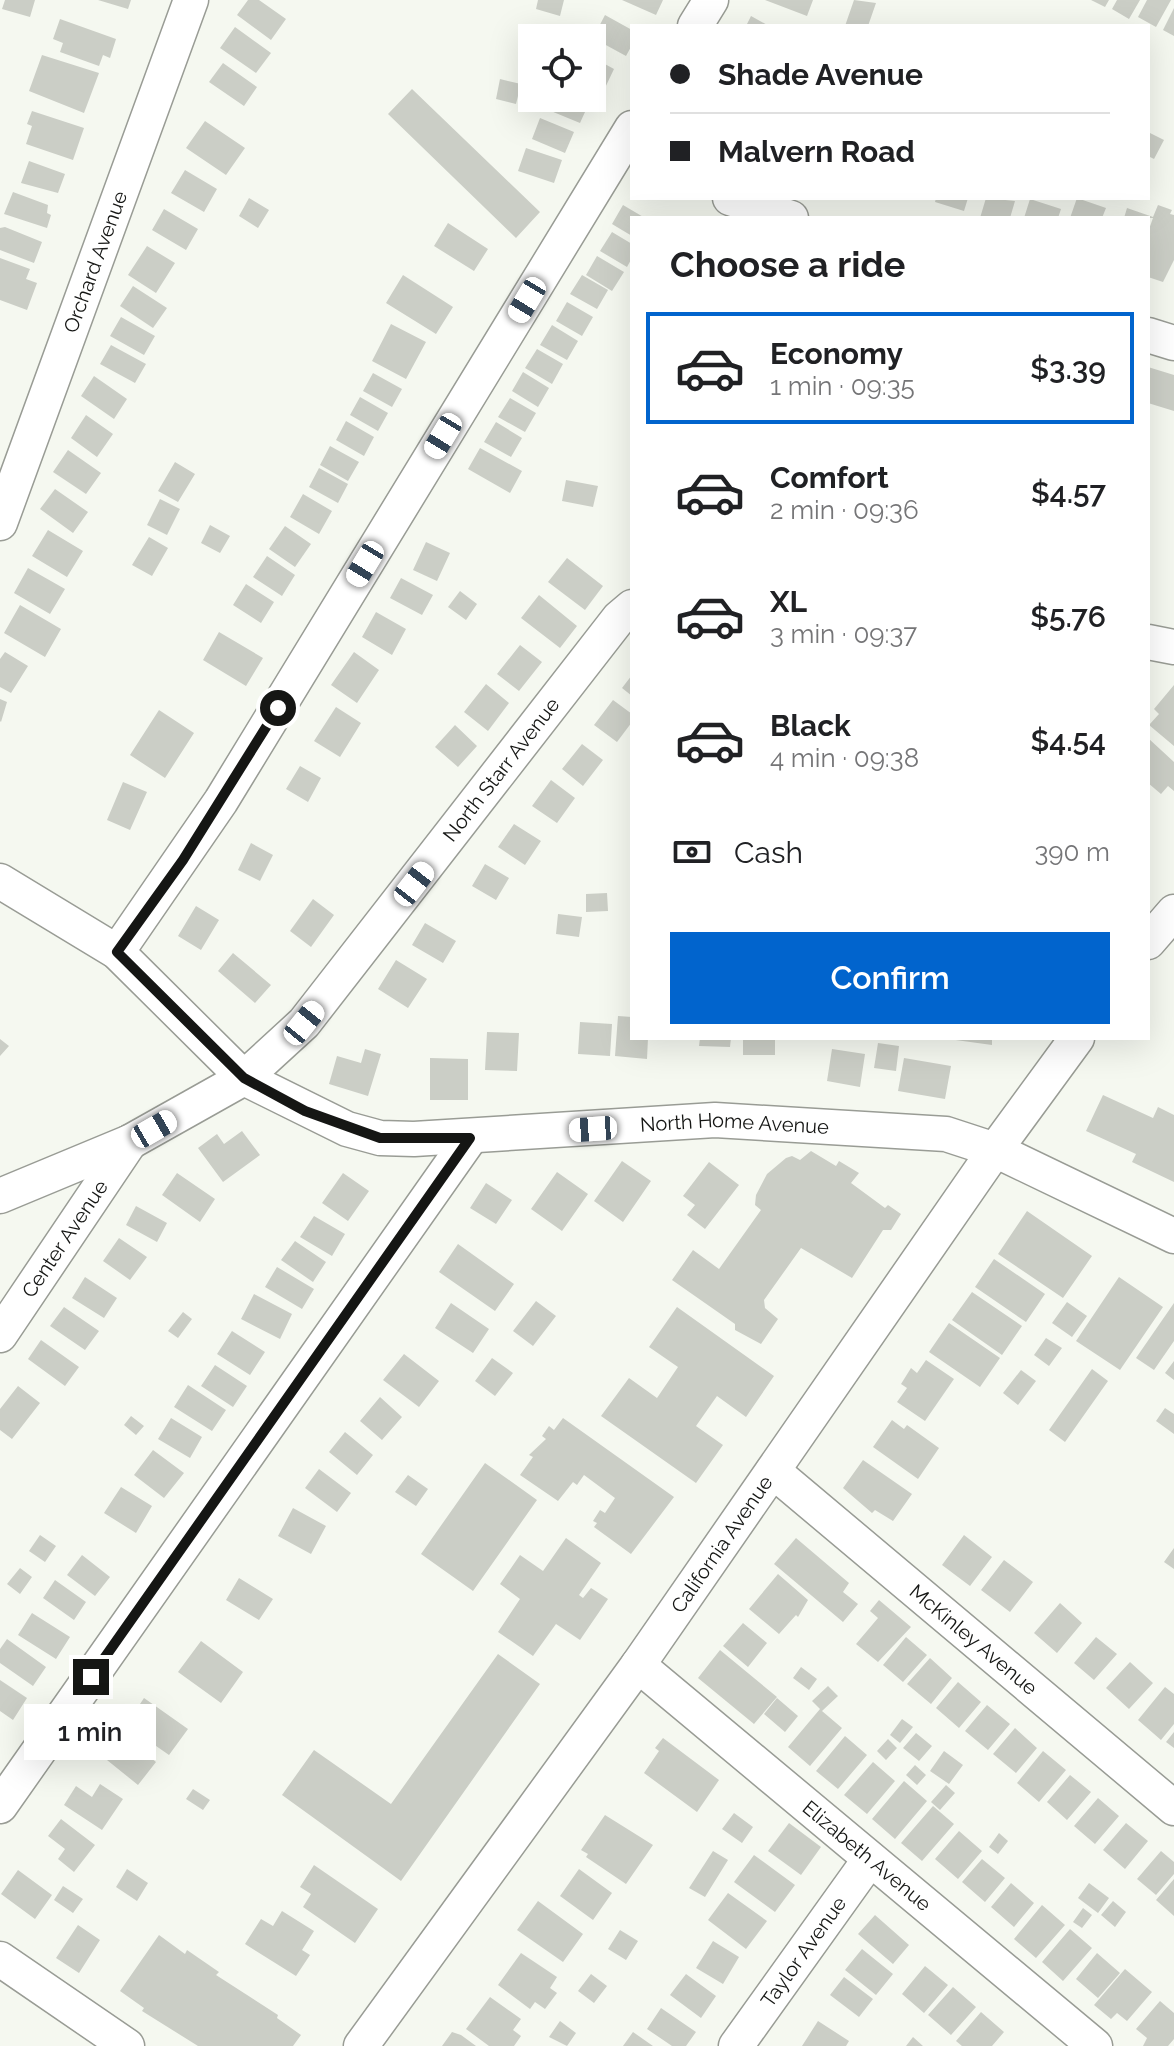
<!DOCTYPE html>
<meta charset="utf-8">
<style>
body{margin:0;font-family:Raleway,sans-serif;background:#f2f2f2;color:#202124;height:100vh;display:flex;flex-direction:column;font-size:30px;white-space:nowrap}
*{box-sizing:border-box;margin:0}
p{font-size:26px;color:#757577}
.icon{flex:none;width:44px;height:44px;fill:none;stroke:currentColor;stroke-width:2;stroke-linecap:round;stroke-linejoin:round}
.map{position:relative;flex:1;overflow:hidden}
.details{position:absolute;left:630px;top:216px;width:520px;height:824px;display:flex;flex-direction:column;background:#fff;border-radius:0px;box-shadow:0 8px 32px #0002}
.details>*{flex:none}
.banner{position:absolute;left:630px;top:24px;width:520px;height:176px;border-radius:0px;box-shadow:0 8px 32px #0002;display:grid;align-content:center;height:176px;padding:0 40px;background:#fff}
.controls{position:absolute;left:518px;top:24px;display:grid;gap:16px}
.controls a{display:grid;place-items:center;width:88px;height:88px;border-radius:0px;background:#fff;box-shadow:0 8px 32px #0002;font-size:40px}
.end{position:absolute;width:36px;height:36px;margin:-18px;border:10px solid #151614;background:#fff;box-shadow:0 0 0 4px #fff}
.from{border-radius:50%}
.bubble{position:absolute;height:56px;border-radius:0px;background:#fff;box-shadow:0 8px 32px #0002;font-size:26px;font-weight:600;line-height:56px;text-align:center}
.car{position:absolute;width:24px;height:48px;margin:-24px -12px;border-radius:10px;box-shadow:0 0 6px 2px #0007;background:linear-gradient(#fff 24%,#345 0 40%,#fff 0 76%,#345 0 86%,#fff 0)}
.banner b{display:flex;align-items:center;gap:28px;height:76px;font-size:30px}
.banner b+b{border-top:2px solid #e0e0e0}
.banner i{width:20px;height:20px;background:#202124}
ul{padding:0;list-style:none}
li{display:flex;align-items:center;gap:24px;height:112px;margin:0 16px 12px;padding:0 24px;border:4px solid transparent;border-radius:0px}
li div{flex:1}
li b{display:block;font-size:30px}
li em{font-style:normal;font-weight:600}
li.on{border-color:#0164cd}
li>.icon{width:72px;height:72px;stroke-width:1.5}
h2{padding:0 40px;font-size:36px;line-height:96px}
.pay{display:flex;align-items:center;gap:20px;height:88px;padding:0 40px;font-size:30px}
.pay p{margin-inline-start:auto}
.primary-button{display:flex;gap:16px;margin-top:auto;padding:16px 40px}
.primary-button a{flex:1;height:92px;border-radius:0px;background:#0164cd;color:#fff;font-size:32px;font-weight:600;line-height:92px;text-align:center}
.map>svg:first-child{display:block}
</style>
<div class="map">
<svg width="1174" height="2046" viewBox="0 0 1174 2046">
<rect width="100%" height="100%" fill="#f5f8f0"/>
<path fill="#cbcec6" d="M5,0H35L30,17L2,9Z
M98,0H131L128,9Z
M248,0H259L286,19L271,40L237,15Z
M538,0H564L560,16L536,9Z
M622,0H663L656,15Z
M765,0H813L807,16Z
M854,0L876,3L868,26H845Z
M1091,0H1109L1105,7Z
M1117,0H1140L1129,19L1112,9Z
M1147,0H1171L1156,27L1138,17Z
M1174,8V36L1163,30Z
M605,15L632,30V45L626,56L593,38Z
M751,16L769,26H746Z
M60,19L116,39L110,58L103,55L99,66L60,52L63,43L53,39Z
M235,27L271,53L256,73L220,48Z
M42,55L99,73L84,113L29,91Z
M592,57L614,69L604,90L592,84Z
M223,63L257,87L244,106L209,82Z
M500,79L521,84L516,104L496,99Z
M412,89L540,212L516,238L388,114Z
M551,98H584L590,101L580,123L546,109Z
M32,111L84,128L73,160L26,144L32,126L27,124Z
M540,118L574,132L565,153L532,139Z
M205,121L245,148L226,175L186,148Z
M1148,132L1164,140L1154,159L1148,156Z
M526,148L562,160L554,183L518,171Z
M29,161L65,174L58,193L21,183Z
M185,170L217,189L204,212L171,193Z
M13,192L48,205L47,213L51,215L47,228L4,214Z
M249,198L269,210L258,228L239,216Z
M936,198H968L964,211L935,202Z
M986,198L1015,201L1010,218H980Z
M1077,198L1106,208L1102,218H1070Z
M1030,199L1061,209L1058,218H1024Z
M623,205L645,218H632V236L612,224Z
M1158,205L1172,210L1170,214L1174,215V260L1163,282L1148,277V232L1153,218H1124L1127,208L1153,217Z
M164,209L198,229L186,250L152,230Z
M448,223L488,249L474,271L434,246Z
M5,227L42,242L34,263L0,250V228Z
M612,232L632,244V258L627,267L600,251Z
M147,246L175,263L156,293L128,275Z
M597,256L624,272L612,291L586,275Z
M0,258L30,269L26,279L37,283L27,310L0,300Z
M403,275L453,307L436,334L386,303Z
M582,275L608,290L597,309L570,294Z
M133,286L167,308L153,328L120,306Z
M567,302L593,317L582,336L556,321Z
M121,317L155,336L144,355L110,336Z
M391,324L426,342L406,379L372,361Z
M552,325L578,341L567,360L540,345Z
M111,345L146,364L135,383L100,364Z
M537,349L563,364L552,384L525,368Z
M1148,367L1174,375V411L1148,403Z
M523,372L549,388L538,407L512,391Z
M373,373L402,389L392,407L363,391Z
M94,376L127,399L114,419L81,396Z
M360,397L388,413L378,431L350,415Z
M510,398L536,413L525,432L498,417Z
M86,415L113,434L97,457L71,438Z
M346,421L374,437L364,456L336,440Z
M496,422L522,438L511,457L484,442Z
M330,446L359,462L348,481L320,465Z
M480,448L522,471L510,493L468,469Z
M68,450L101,473L86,494L53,472Z
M175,462L195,474L178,502L158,491Z
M319,468L348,484L338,503L309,487Z
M566,480L598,486L593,507L562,501Z
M55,489L88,512L73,533L40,509Z
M303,494L332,511L319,534L290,517Z
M160,499L180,509L167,535L147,525Z
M210,525L230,536L220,553L201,543Z
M285,526L311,544L295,567L269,549Z
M48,530L83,551L67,577L32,556Z
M149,537L168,548L152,576L132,565Z
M426,542L450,553L437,581L413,570Z
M267,556L295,575L282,596L253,577Z
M567,558L603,586L585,610L548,582Z
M28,568L65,589L50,614L14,593Z
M401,578L433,595L422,615L390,598Z
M246,584L274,602L261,623L233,605Z
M460,591L477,604L466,620L448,607Z
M539,595L577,626L560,648L521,618Z
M20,605L61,629L45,657L4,633Z
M376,612L406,629L392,655L362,637Z
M219,632L263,658L246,686L203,660Z
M520,645L542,662L519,691L497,674Z
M5,652L28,666L11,693L0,687V659Z
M354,652L379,670L357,703L331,685Z
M632,675V696L622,688Z
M486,684L509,703L488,731L464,712Z
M1174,685V746L1149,725L1159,714L1154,709Z
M0,699L7,702L1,722L0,721Z
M613,700L632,714V722L617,742L594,725Z
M336,707L361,723L340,757L314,741Z
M159,710L194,733L165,778L130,755Z
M455,725L477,746L458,767L435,747Z
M1148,738L1174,762V791L1168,786L1161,794L1148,783Z
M582,744L603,760L583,786L562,769Z
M300,766L321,778L308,802L286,789Z
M551,780L575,798L557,823L532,806Z
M123,782L147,792L130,830L107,820Z
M514,824L541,841L525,865L498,847Z
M251,843L273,855L260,881L238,870Z
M485,864L509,878L496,900L472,886Z
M607,893L608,911L586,912V894Z
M313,899L334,915L311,947L290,931Z
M196,906L219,920L201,950L178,936Z
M558,914L582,917L579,937L556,934Z
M425,923L456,941L443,963L412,945Z
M233,953L271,985L255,1003L218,971Z
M396,960L427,979L408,1008L378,989Z
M618,1016L632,1017V1038H648L647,1059L615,1056Z
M580,1022L612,1024L610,1056L578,1054Z
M487,1032L519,1033L517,1071L485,1070Z
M700,1038H731L730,1047L699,1046Z
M743,1038H775V1055H743Z
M941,1038H992V1045Z
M0,1039L9,1046L0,1056Z
M878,1043L899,1046L896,1071L874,1068Z
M365,1049L381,1054L368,1096L329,1084L337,1056L361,1063Z
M832,1049L865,1054L860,1087L827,1081Z
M430,1058L468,1059V1100H430Z
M904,1058L951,1066L945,1099L898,1091Z
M1103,1095L1153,1118L1158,1107L1174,1115V1182L1132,1162L1136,1154L1086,1131Z
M242,1131L260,1155L223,1182L198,1148L217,1134L224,1144Z
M811,1151L836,1166L839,1161L859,1173L851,1183L885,1208L888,1205L901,1214L891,1230H883L852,1278L801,1248L764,1300L765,1308L778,1319L761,1344L735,1330V1324L672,1280L693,1250L719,1269L761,1210L755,1205L756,1195L767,1174L786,1158L792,1156L800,1160Z
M622,1161L651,1181L623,1222L594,1201Z
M709,1162L739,1185L705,1229L687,1215L695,1205L683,1196Z
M557,1172L588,1194L562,1231L531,1209Z
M177,1173L215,1199L200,1222L162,1195Z
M343,1173L369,1191L348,1221L322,1203Z
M486,1183L512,1200L496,1224L470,1208Z
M136,1206L167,1223L157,1242L126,1225Z
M1027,1211L1092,1256L1063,1298L998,1254Z
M314,1216L345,1234L332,1256L300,1237Z
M119,1238L147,1257L130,1280L103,1261Z
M295,1241L326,1262L313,1282L281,1260Z
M458,1244L514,1284L495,1311L439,1272Z
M994,1259L1045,1294L1026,1322L975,1287Z
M277,1267L314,1289L302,1309L265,1287Z
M85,1277L117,1298L104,1318L72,1298Z
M1119,1277L1163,1307L1120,1370L1076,1341Z
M972,1292L1022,1326L1002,1355L952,1320Z
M254,1294L292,1314L280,1339L241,1319Z
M536,1301L556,1316L533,1346L513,1331Z
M1067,1302L1087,1316L1072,1337L1052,1323Z
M451,1303L489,1329L473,1353L435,1328Z
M1174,1303V1341L1154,1370L1136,1358Z
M64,1307L99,1331L85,1350L50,1326Z
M677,1307L774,1376L746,1417L717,1396L696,1426L723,1445L696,1483L601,1416L629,1378L657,1398L678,1367L649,1347Z
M183,1312L192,1319L178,1338L168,1331Z
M949,1323L1000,1358L980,1387L929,1352Z
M232,1331L265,1352L250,1375L217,1354Z
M1046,1338L1062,1348L1049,1366L1034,1355Z
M41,1340L79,1367L65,1386L28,1359Z
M404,1354L439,1381L419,1407L383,1380Z
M492,1358L513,1373L495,1396L475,1381Z
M926,1360L954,1379L925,1421L897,1402L907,1388L901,1384L911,1368L917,1373Z
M1174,1361V1380L1165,1373Z
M215,1365L247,1386L233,1407L201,1386Z
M1092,1369L1108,1381L1065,1442L1049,1430Z
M1021,1370L1036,1381L1018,1405L1003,1393Z
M188,1385L226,1410L212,1431L174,1407Z
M18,1386L40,1403L12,1439L0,1430V1409Z
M380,1397L402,1417L382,1440L360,1421Z
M1165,1408L1174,1414V1434L1156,1421Z
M131,1416L144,1426L136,1435L124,1425Z
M171,1418L202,1437L190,1458L158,1439Z
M563,1418L674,1497L631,1554L594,1527L597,1523L593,1521L600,1510L605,1513L615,1498L584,1475L577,1485L573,1482L558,1501L520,1475L533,1457L529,1455L546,1439L542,1436L549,1426L554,1430Z
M892,1420L904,1429L907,1425L939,1448L918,1479L873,1447Z
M345,1432L373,1455L357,1475L329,1452Z
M153,1450L184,1473L164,1498L134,1475Z
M863,1460L912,1494L893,1521L875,1510L872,1513L843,1488Z
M485,1463L537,1500L473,1591L421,1554Z
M319,1469L351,1493L337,1512L305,1488Z
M408,1475L428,1489L416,1506L395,1492Z
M121,1487L152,1506L136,1533L104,1513Z
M293,1508L326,1526L311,1554L278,1536Z
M40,1535L56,1546L45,1562L29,1551Z
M964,1535L992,1557L970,1586L942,1565Z
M566,1538L601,1563L579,1595L583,1598L591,1588L608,1599L580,1640L556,1624L533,1656L498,1632L520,1599L500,1584L520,1555L543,1571Z
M796,1538L849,1583L843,1592L858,1604L843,1622L774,1564Z
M1174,1548V1569L1164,1562Z
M82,1555L110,1577L95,1596L67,1575Z
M1004,1560L1033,1582L1010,1612L981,1590Z
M20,1568L32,1577L20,1594L7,1584Z
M778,1574L808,1600L798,1617L796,1615L779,1634L749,1609Z
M239,1578L273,1599L259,1620L226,1600Z
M55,1580L86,1602L74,1620L43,1598Z
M879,1600L911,1627L878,1662L856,1644L878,1618L870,1611Z
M1060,1603L1082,1623L1057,1653L1034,1633Z
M32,1613L70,1637L56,1659L18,1635Z
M743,1623L767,1643L748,1667L723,1646Z
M906,1637L927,1655L903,1682L883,1665Z
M1096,1637L1117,1654L1094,1680L1074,1663Z
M7,1639L46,1667L33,1686L0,1663V1649Z
M201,1641L243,1672L221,1703L178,1672Z
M720,1650L777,1697L754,1724L698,1678Z
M498,1654L540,1684L401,1881L282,1795L314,1750L391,1804Z
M930,1658L952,1678L931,1704L907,1684Z
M1130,1662L1153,1683L1129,1709L1106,1688Z
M801,1667L817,1679L809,1690L793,1678Z
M0,1680L27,1698L13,1720L0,1711Z
M958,1682L981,1702L959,1728L936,1708Z
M828,1686L838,1696L822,1711L842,1728L810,1766L788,1747L820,1709L812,1701Z
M1165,1687L1174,1694V1724L1161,1740L1138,1720Z
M144,1698L188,1729L169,1755L126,1725Z
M777,1698L798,1716L785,1732L764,1714Z
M987,1705L1010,1724L988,1750L965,1731Z
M902,1719L913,1727L900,1743L890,1735Z
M1015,1728L1037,1748L1016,1773L993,1754Z
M1174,1732V1748L1166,1742Z
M121,1733L156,1762L138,1785L102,1756Z
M916,1733L932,1746L919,1761L903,1748Z
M845,1736L867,1755L838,1789L816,1771Z
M663,1738L719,1780L697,1812L644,1773L659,1751L655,1748Z
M888,1739L897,1748L886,1760L877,1751Z
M944,1751L963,1765L949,1784L930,1771Z
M1043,1751L1066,1770L1039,1802L1017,1783Z
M873,1762L895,1781L867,1814L844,1795Z
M915,1765L926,1775L917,1785L906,1775Z
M1070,1775L1091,1792L1067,1820L1047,1802Z
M904,1781L927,1801L895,1839L872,1819Z
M100,1784L123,1799L102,1830L64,1805L76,1786L92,1797Z
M946,1785L955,1793L940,1810L931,1802Z
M193,1789L210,1800L203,1810L186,1799Z
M1098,1798L1119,1816L1095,1844L1074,1826Z
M933,1806L954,1824L922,1861L901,1843Z
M734,1813L753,1827L742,1843L722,1829Z
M605,1815L653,1845L626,1884L586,1857L588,1854L581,1850Z
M61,1819L95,1845L74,1872L58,1859L65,1849L48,1836Z
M789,1823L821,1847L801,1875L768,1851Z
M1126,1823L1148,1841L1125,1869L1103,1850Z
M959,1831L982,1851L958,1879L935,1859Z
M999,1833L1008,1841L998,1854L989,1847Z
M713,1851L728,1860L705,1897L689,1888Z
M1161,1851L1174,1862V1874L1156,1895L1137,1879Z
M754,1855L795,1885L775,1912L734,1882Z
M982,1859L1005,1878L985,1902L962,1882Z
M314,1865L378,1909L355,1943L303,1907L311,1894L300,1887Z
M127,1869L148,1883L137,1901L116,1887Z
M579,1869L612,1893L593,1920L560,1896Z
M18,1870L52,1895L35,1919L1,1894Z
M1174,1879V1916L1156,1900Z
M1011,1883L1034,1903L1014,1927L991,1907Z
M1089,1883L1109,1898L1098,1913L1078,1898Z
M63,1886L83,1899L73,1913L54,1900Z
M728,1893L767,1921L746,1949L708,1920Z
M538,1901L583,1934L563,1962L517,1930Z
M1113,1901L1126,1912L1115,1927L1101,1915Z
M1042,1905L1065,1925L1036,1958L1014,1939Z
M1083,1908L1092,1915L1082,1928L1073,1922Z
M282,1911L314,1931L302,1950L310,1955L296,1976L245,1944L261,1919L273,1926Z
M875,1915L909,1945L893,1964L858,1934Z
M78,1925L100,1940L79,1973L56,1958Z
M1070,1929L1092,1948L1063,1981L1042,1962Z
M620,1930L638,1941L626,1960L608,1949Z
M159,1935L185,1954L187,1950L219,1972L216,1975L278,2015L277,2018L301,2035L293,2046H198L142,2011L144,2008L120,1991Z
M713,1941L739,1957L723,1984L696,1968Z
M862,1949L893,1974L876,1995L845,1970Z
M521,1953L557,1977L550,1988L557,1993L545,2009L535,2002L530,2009L498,1985Z
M1097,1953L1120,1973L1098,1998L1076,1979Z
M925,1966L948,1985L924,2013L902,1994Z
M1125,1969L1152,1992L1127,2021L1117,2013L1111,2019L1094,2005Z
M591,1974L607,1986L594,2003L578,1991Z
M686,1974L716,1996L701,2018L670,1995Z
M844,1977L873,1999L859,2017L830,1995Z
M953,1987L976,2007L951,2035L928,2015Z
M490,1997L521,2019L513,2030L521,2036L514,2046H489L466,2029Z
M1160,2001L1174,2013V2039L1168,2046H1143L1147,2038L1136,2029Z
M661,2008L696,2032L686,2046H672L647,2029Z
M981,2012L1004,2032L992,2046H962L956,2041Z
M560,2021L576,2033L567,2046L549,2037Z
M818,2021L849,2041L846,2046H802Z
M452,2032L461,2035L476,2046H442Z
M633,2032L653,2046H623Z
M913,2037L923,2046H906Z"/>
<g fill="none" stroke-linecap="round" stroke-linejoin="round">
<g stroke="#999c95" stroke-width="37">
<g id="minor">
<path d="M695,26L711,0"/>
<path d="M730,198L791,218"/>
<path d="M1148,335L1174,343"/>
<path id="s1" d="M0,523L191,0"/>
<path d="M1148,642L1174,647"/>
<path id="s2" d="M0,881L117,952L244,1078L347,1129L380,1138L414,1139L715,1120L946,1134L995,1150L1174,1236"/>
<path d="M1148,942L1174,912"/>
<path d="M117,952L221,801L632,128"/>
<path id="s3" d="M0,1196L130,1142L244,1078L304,1023L619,618L632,607"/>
<path id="s4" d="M0,1335L130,1142"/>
<path id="s5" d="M773,1471L1174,1808"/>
<path id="s6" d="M638,1665L1095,2046"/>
<path d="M0,1806L470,1138"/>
<path d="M0,1959L127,2046"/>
<path id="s7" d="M361,2046L638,1665L995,1150L1077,1038"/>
<path id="s8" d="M736,2046L870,1859"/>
</g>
</g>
<use href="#minor" stroke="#fff" stroke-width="34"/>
</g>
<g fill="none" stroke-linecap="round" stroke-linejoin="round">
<path stroke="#151614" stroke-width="10" d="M91,1677L470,1138H380L305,1111L244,1078L117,952L183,860L278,708"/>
</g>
<g text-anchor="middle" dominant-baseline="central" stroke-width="7" stroke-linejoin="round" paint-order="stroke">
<g font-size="20" fill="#151614" stroke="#fff">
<text stroke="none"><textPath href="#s1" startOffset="278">Orchard Avenue</textPath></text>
<text stroke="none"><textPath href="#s3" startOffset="674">North Starr Avenue</textPath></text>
<text stroke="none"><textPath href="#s2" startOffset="820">North Home Avenue</textPath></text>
<text stroke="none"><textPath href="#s4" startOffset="116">Center Avenue</textPath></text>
<text stroke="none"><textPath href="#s7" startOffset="618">California Avenue</textPath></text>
<text stroke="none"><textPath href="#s5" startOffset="262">McKinley Avenue</textPath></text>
<text stroke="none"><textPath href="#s6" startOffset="298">Elizabeth Avenue</textPath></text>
<text stroke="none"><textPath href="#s8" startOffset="116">Taylor Avenue</textPath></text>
</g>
</g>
</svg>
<div class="controls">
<a><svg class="icon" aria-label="locate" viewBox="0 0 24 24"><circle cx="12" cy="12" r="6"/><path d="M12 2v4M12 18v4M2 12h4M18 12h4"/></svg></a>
</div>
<i class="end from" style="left:278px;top:708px"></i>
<i class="end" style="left:91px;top:1677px"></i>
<div class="bubble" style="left:24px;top:1704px;width:132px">1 min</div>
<i class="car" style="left:527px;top:300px;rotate:211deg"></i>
<i class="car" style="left:443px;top:436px;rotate:211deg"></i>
<i class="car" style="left:365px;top:564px;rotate:211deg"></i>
<i class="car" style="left:414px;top:884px;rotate:38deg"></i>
<i class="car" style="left:304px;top:1023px;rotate:39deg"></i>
<i class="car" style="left:154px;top:1129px;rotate:60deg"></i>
<i class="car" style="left:593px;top:1129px;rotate:266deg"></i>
<div class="banner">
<b><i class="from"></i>Shade Avenue</b>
<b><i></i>Malvern Road</b>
</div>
<section class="details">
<h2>Choose a ride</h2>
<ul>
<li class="on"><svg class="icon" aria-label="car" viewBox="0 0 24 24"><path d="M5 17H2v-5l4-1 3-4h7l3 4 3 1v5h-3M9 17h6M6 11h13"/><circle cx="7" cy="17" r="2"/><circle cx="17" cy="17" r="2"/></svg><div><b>Economy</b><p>1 min · 09:35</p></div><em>$3.39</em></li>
<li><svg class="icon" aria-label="car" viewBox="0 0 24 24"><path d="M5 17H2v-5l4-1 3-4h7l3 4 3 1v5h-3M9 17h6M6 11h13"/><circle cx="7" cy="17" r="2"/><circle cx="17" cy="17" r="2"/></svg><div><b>Comfort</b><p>2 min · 09:36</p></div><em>$4.57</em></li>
<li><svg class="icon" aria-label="car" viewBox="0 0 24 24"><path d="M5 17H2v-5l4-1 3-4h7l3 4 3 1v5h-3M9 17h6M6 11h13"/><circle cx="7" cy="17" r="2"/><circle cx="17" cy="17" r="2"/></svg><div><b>XL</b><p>3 min · 09:37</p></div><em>$5.76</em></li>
<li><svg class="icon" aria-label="car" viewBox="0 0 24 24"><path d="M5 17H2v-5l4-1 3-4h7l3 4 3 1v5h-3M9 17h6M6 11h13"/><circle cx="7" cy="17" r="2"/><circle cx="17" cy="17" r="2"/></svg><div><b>Black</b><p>4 min · 09:38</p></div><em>$4.54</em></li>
</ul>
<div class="pay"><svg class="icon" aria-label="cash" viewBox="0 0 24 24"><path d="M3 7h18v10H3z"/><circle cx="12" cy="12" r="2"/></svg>Cash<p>390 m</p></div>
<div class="primary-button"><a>Confirm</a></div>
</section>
</div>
